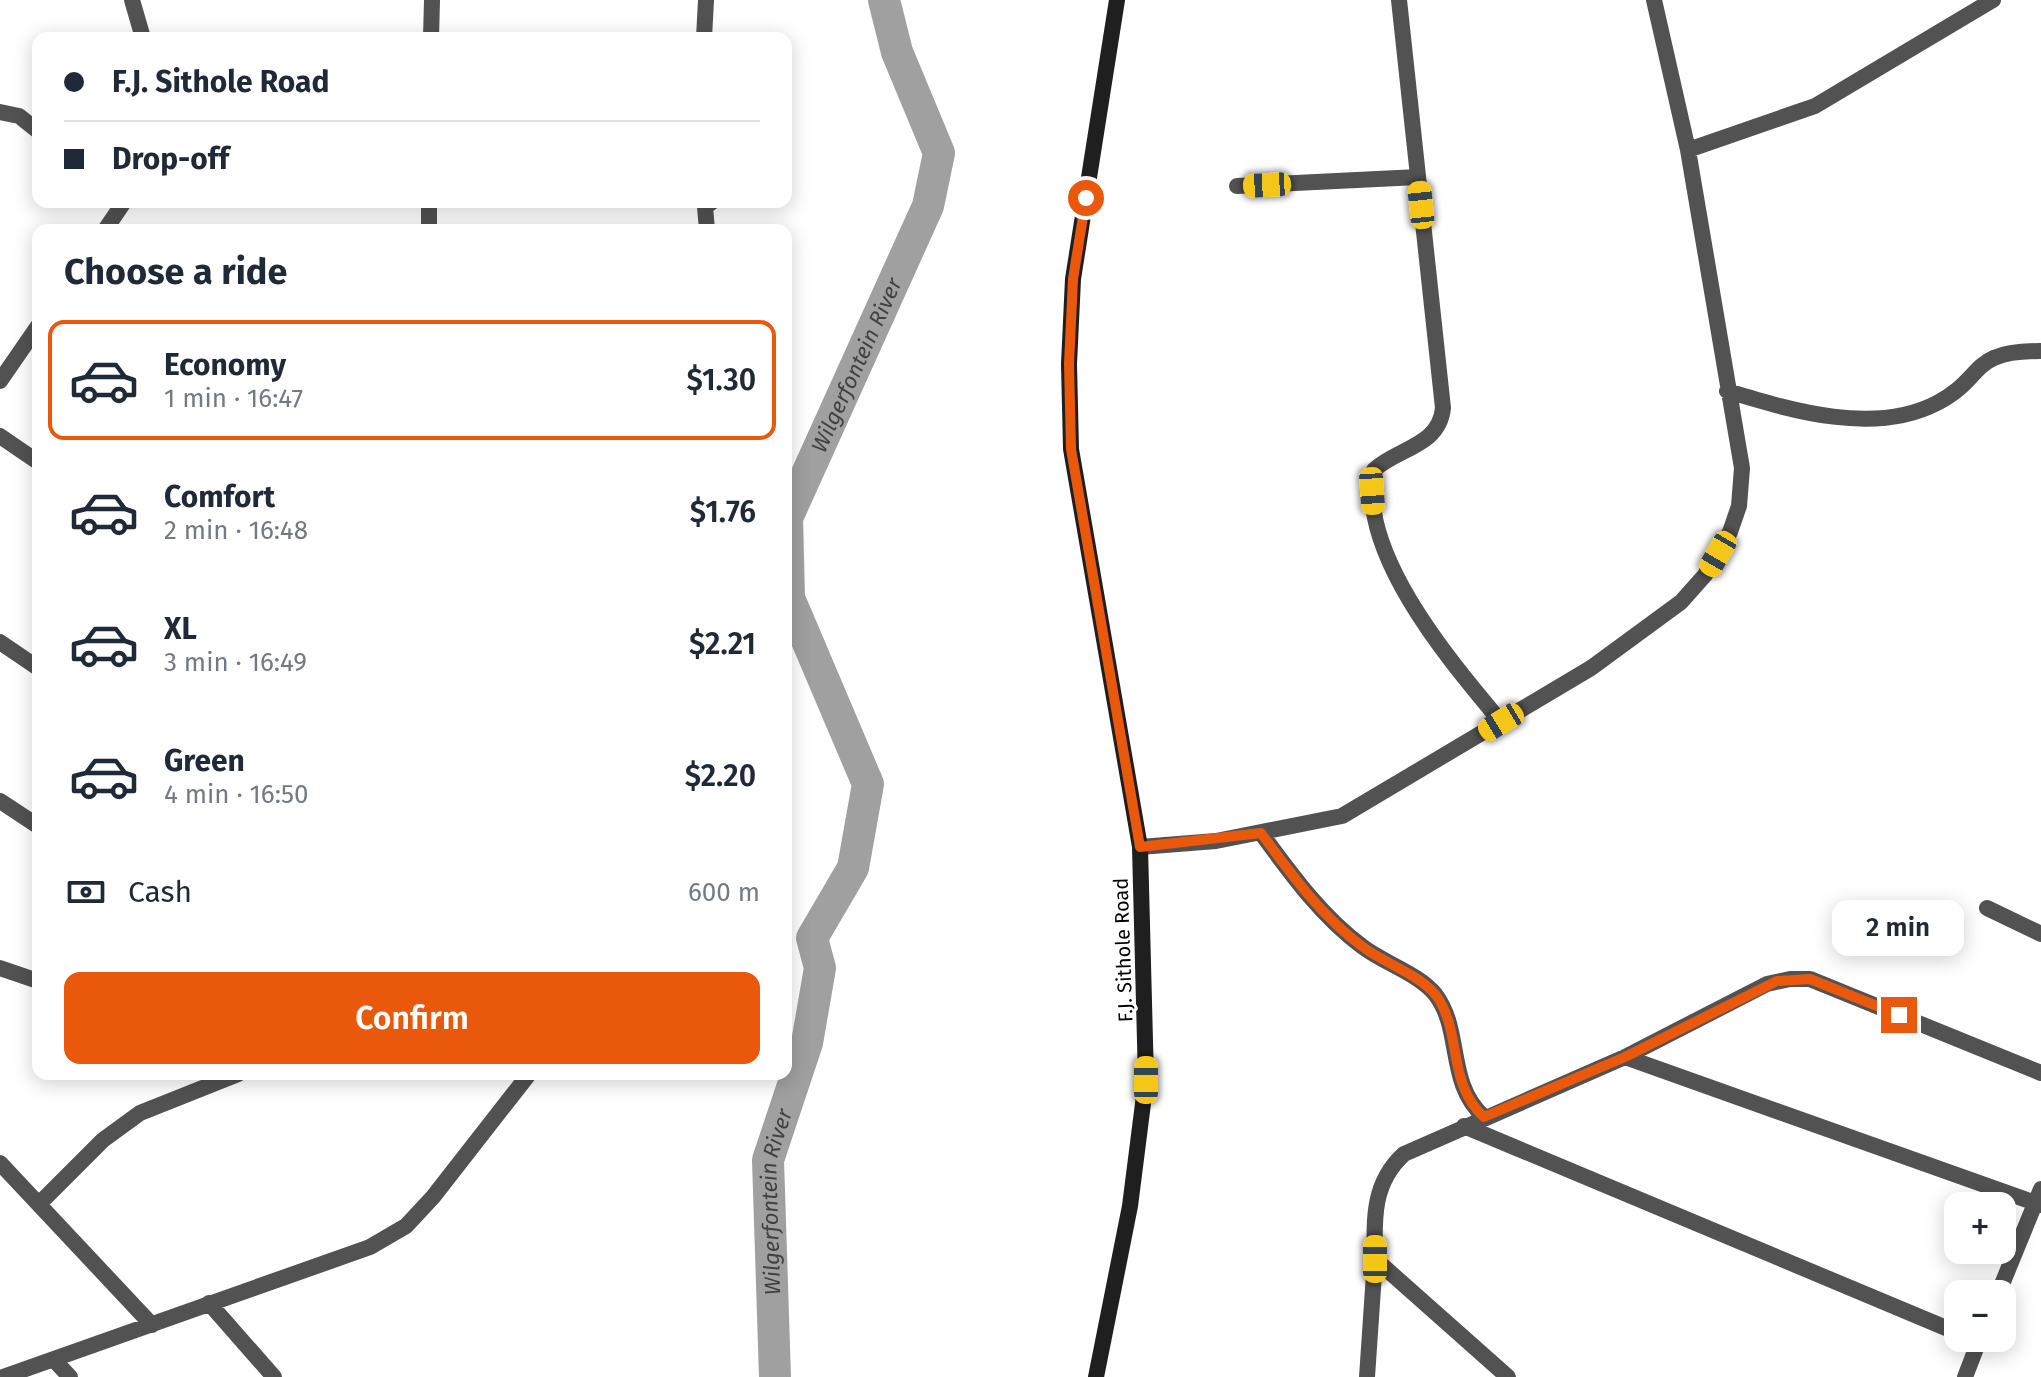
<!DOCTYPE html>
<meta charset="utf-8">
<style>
body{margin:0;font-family:"Fira Sans",sans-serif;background:#f2f2f3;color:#1f2937;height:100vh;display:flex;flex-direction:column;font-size:30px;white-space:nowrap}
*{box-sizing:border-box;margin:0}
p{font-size:26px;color:#747a83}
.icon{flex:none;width:44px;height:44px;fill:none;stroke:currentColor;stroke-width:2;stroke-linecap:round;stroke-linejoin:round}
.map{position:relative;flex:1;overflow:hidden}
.side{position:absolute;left:32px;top:224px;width:760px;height:856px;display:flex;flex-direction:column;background:#fff;border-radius:16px;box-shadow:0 4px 20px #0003}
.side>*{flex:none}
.hud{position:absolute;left:32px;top:32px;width:760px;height:176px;border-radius:16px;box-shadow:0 4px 20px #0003;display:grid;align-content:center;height:176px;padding:0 32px;background:#fff}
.buttons{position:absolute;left:1944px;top:1192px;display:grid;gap:16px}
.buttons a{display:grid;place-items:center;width:72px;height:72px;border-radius:16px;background:#fff;box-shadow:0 4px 20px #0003;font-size:40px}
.end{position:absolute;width:36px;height:36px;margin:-18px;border:10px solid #ea580c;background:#fff;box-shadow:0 0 0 4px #fff}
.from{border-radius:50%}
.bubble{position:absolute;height:56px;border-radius:16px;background:#fff;box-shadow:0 4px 20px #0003;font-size:26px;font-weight:600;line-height:56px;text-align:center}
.car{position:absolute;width:24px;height:48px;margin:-24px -12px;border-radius:10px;box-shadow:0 0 6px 2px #0007;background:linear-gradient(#f5c518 24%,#345 0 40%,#f5c518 0 76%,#345 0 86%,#f5c518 0)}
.hud b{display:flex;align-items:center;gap:28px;height:76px;font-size:30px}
.hud b+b{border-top:2px solid #e0e1e3}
.hud i{width:20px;height:20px;background:#1f2937}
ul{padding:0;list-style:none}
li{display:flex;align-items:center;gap:24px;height:120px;margin:0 16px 12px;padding:0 16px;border:4px solid transparent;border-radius:16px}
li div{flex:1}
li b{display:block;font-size:30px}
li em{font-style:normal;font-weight:600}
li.active{border-color:#ea580c}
li>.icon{width:72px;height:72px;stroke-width:1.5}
h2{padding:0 32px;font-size:36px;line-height:96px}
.pay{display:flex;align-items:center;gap:20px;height:88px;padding:0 32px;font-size:30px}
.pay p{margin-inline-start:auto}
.action{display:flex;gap:16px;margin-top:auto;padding:16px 32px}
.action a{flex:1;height:92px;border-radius:16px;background:#ea580c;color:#fff;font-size:32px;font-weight:600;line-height:92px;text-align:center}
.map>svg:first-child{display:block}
</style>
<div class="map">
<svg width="2041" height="1377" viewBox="0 0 2041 1377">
<rect width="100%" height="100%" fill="#fff"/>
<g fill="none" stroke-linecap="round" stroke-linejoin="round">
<path stroke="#a0a0a0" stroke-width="32" id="s1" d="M775,1377L768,1160L807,1043L820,968L812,938L853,868L868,784L789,598L787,518L928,206L939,153L897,52L884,0"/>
<path stroke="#525252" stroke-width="16" d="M132,0L143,38
M1399,0L1443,408C1439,447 1397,448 1374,470C1357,553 1451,662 1501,722
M431,38L432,0
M704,38L706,0
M0,112L19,116L38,131
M1688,150L1815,106L1993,0
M1237,186L1418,177
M105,230L124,202
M429,230V202
M707,230L705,207L712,202
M0,381L38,326
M1727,391C1790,410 1874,436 1937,403C1987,377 1967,351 2041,351
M0,436L38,462
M0,642L38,668
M0,801L38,826
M1261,833C1291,874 1322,917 1363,947C1384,963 1419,974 1435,994C1463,1030 1446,1083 1484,1117
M1140,847L1216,841L1342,816L1591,668L1681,602L1705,575L1730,532L1739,506L1742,468L1688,150L1654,0
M1987,908L2041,934
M0,968L38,981
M1625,1057L2041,1205
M1464,1126L1958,1333
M0,1163L152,1325
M39,1204L103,1140L140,1113L238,1074
M1375,1259C1374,1220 1372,1183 1404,1154L1625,1057L1767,984L1790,979H1810L2041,1073
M1998,1294L2041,1189
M209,1303L274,1377
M54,1360L70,1377
M3,1377L370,1247L406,1226L433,1197L529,1074
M1367,1377L1375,1259L1508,1377
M1965,1377L1980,1338"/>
<path stroke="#1f1f1f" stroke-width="16" d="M1096,1377L1130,1206L1146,1080L1140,847L1071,449L1069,364L1073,279L1117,0"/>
</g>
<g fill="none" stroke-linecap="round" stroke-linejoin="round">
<path stroke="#ea580c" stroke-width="10" d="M1086,198L1073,279L1069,364L1071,449L1140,847L1261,833C1291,874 1322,917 1363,947C1384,963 1418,974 1435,994C1463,1030 1446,1083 1484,1117L1625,1057L1777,981L1810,979L1899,1015"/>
</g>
<g text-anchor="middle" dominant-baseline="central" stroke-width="6" stroke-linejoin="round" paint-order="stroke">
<g font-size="20" fill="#000" stroke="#fff">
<text transform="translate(1123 950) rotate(-92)">F.J. Sithole Road</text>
</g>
<g font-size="22" font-style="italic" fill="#414141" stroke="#fff">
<text stroke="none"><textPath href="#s1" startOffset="1064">Wilgerfontein River</textPath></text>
<text stroke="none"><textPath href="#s1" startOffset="176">Wilgerfontein River</textPath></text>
</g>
</g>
</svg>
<div class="buttons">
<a>+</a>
<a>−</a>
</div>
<i class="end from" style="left:1086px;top:198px"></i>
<i class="end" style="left:1899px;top:1015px"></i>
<div class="bubble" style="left:1832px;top:900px;width:132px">2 min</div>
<i class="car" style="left:1267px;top:185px;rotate:267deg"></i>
<i class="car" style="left:1421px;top:205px;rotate:354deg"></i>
<i class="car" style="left:1372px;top:491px;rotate:176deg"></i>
<i class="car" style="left:1718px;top:554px;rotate:210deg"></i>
<i class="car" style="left:1501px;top:722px;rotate:239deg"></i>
<i class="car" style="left:1146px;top:1080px;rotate:0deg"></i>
<i class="car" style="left:1375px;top:1259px;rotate:0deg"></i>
<div class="hud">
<b><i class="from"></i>F.J. Sithole Road</b>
<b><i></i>Drop-off</b>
</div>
<section class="side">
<h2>Choose a ride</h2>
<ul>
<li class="active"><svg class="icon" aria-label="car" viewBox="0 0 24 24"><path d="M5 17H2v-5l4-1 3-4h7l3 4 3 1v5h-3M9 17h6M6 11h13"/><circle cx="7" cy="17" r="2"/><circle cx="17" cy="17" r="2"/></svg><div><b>Economy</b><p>1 min · 16:47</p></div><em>$1.30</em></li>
<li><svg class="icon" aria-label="car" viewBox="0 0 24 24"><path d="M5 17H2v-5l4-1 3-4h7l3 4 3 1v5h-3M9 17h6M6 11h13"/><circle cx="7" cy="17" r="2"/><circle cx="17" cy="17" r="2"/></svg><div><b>Comfort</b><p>2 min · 16:48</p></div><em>$1.76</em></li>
<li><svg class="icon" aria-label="car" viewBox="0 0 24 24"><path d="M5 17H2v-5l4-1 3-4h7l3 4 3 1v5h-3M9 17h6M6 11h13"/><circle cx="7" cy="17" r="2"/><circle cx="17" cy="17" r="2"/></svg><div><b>XL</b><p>3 min · 16:49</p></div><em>$2.21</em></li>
<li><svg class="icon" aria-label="car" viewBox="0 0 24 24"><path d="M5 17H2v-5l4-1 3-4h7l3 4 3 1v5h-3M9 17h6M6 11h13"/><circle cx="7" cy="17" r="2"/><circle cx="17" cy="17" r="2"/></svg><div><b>Green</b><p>4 min · 16:50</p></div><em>$2.20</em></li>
</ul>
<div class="pay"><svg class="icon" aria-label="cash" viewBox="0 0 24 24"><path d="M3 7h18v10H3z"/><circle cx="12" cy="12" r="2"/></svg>Cash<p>600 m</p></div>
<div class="action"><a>Confirm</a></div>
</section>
</div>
